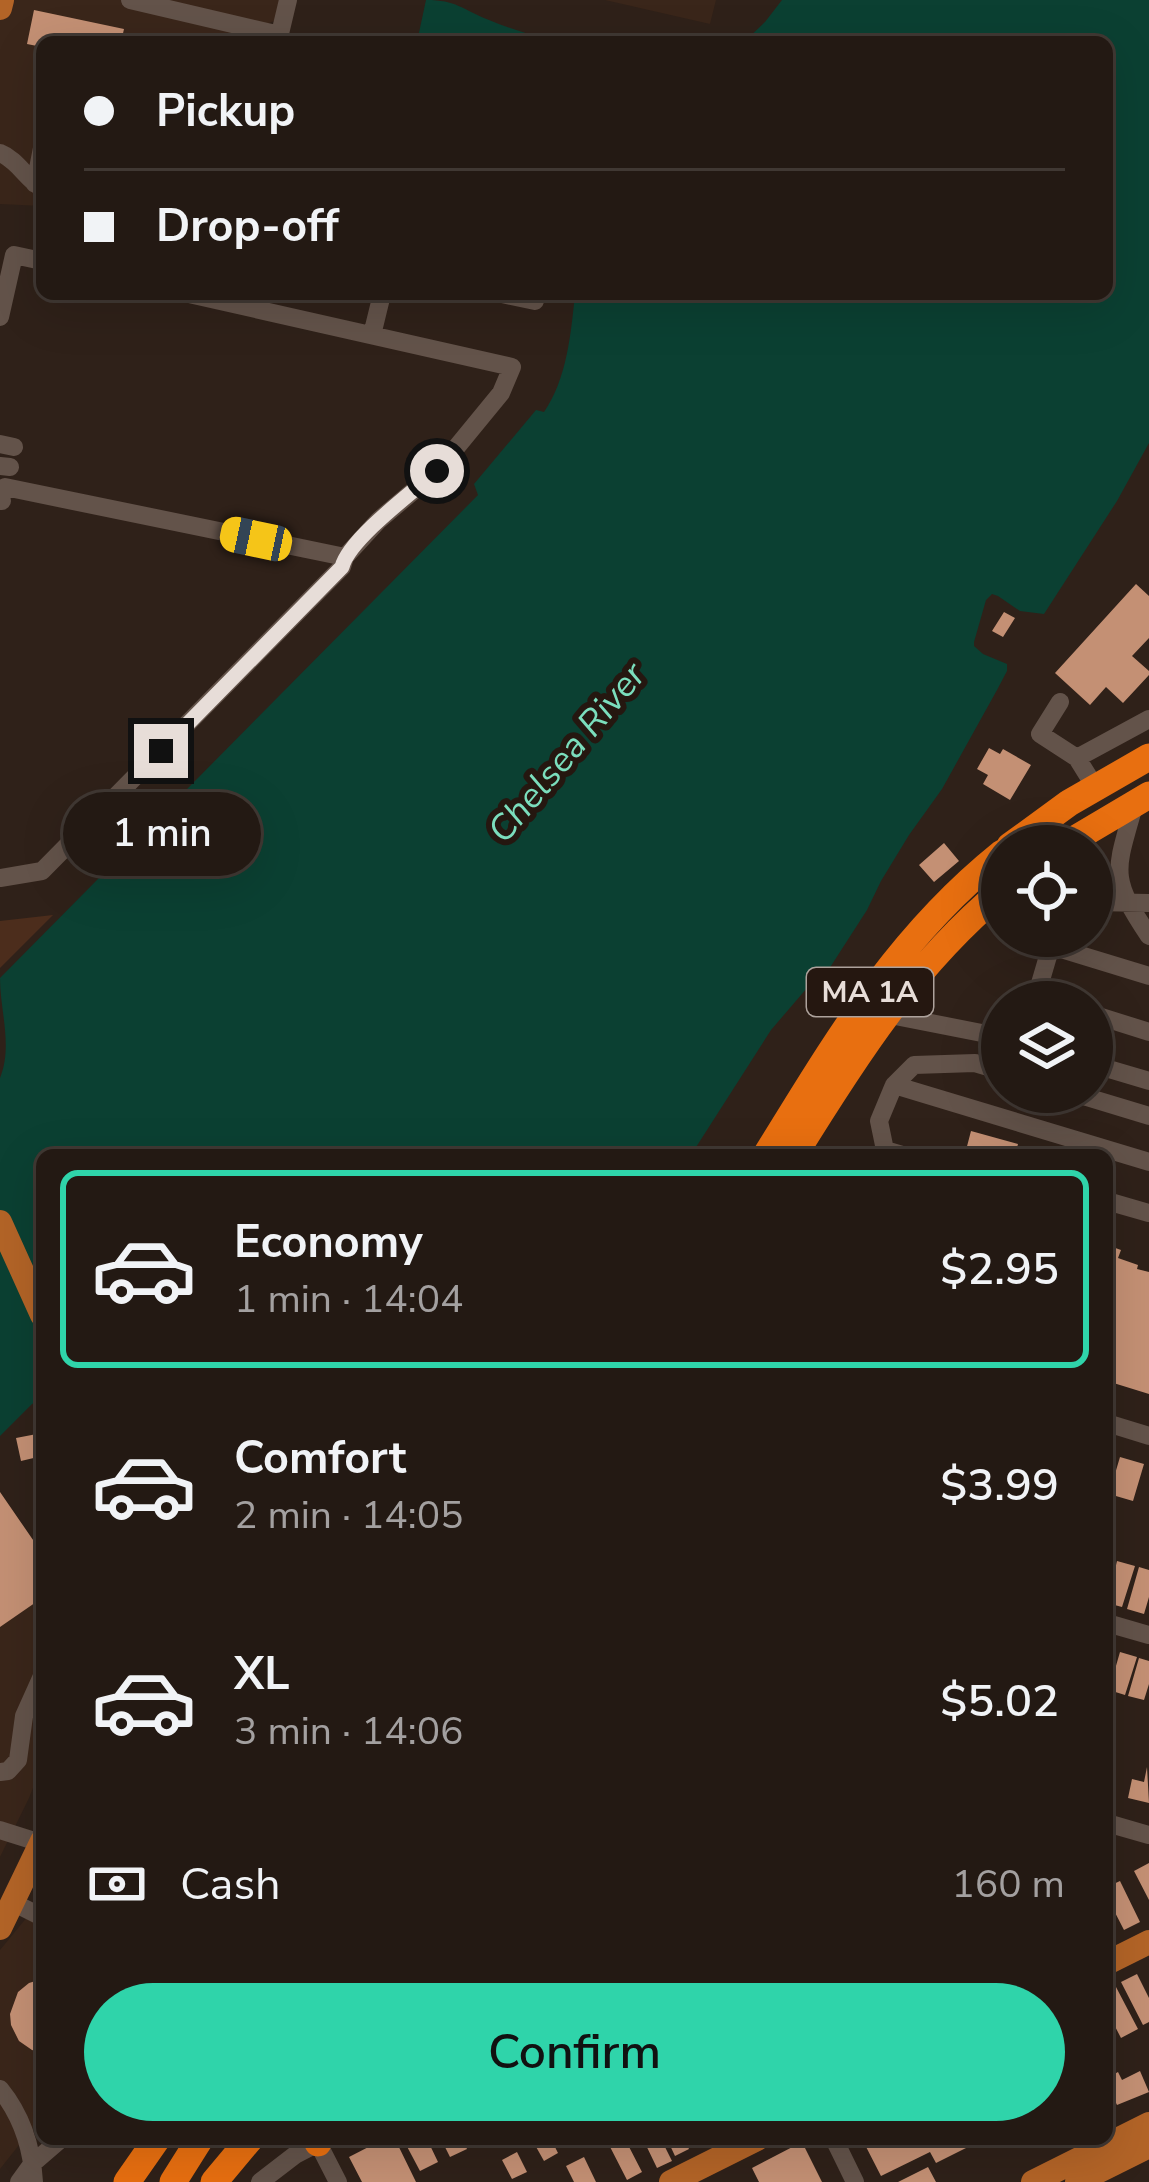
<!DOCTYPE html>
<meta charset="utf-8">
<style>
body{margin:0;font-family:"Nunito Sans",sans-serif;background:#2b221c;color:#f1f3f6;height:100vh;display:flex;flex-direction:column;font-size:45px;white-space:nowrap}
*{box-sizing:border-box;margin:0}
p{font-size:39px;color:#a3a0a0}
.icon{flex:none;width:66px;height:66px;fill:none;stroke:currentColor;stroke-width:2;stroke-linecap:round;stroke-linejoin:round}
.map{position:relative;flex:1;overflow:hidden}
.side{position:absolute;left:36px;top:1149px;width:1077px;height:996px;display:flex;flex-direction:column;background:#231913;border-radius:18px;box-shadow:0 12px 48px #0002,0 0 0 3px #403833}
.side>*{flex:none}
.hud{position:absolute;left:36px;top:36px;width:1077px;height:264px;border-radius:18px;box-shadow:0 12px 48px #0002,0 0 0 3px #403833;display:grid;align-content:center;height:264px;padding:0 48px;background:#231913}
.fabs{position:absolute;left:981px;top:825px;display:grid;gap:24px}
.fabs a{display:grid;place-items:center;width:132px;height:132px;border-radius:50%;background:#231913;box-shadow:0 12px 48px #0002,0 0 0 3px #403833;font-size:60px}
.end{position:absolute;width:54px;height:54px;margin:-27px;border:15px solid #e7ddd8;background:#111;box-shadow:0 0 0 6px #111}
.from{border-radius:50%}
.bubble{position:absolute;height:84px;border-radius:42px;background:#231913;box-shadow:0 12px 48px #0002,0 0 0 3px #403833;font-size:39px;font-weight:600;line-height:84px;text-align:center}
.car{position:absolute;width:36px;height:72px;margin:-36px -18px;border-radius:15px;box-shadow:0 0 9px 3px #0007;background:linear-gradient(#f5c518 24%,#345 0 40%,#f5c518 0 76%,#345 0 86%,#f5c518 0)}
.hud b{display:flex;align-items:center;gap:42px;height:114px;font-size:45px}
.hud b+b{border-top:3px solid #403833}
.hud i{width:30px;height:30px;background:#f1f3f6}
ul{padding:21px 0 0;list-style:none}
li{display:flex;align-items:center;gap:36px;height:198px;margin:0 24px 18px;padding:0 24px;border:6px solid transparent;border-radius:18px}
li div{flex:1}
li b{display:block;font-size:45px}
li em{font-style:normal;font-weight:600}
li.active{border-color:#2fd4aa}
li>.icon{width:108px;height:108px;stroke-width:1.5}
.pay{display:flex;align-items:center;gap:30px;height:132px;padding:0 48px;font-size:45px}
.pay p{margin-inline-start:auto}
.cta{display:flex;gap:24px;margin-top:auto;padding:24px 48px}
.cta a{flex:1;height:138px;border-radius:72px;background:#2fd4aa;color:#111;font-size:48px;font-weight:600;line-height:138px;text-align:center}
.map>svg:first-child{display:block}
</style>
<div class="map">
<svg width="1149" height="2182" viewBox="0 0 1149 2182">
<rect width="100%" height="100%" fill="#2f2119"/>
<path fill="#3a261a" d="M0,0H285L280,19L260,26L256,42H42V206L0,204Z
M605,0H716L710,24Z
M0,1492L42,1553V1765L29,1798L0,1857Z
M42,1899V2116L0,2169V1950Z"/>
<path fill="#4c2d1c" d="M53,915L0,968V921Z"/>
<path fill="#0b4032" d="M426,0C457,0 461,9 489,20C510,29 532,35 554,42H417Z
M782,0H1149V443L1117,501L1044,614L1020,611L998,596L992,594L986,600L974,642V646L983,654L1007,664V671L997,690L942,789L909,835L881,881L867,910L829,969L813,981L771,1030L691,1155H42V1398L32,1404L0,1436V1078C13,1046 0,1011 0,978L478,495L474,484L536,410L544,412C567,379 571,333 575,294H1107V42H744L765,22Z"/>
<path fill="#c49074" d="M34,10L124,29L121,42H42V47L27,44Z
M1136,584L1149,596V638L1132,656L1149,671V675L1123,703L1106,687L1090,705L1055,673Z
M1004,612L1015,618L1003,637L992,631Z
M989,748L1000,754L1003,749L1031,765L1010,800L983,784L988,775L977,769Z
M944,843L959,861L934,882L919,865Z
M971,1131L1018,1144L1015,1155L965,1154Z
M1107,1245L1121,1250L1118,1258L1138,1265L1137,1269L1149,1272V1394L1107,1381Z
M42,1433V1456L21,1461L16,1438Z
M1120,1457L1144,1464L1133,1501L1109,1494Z
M0,1492L42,1553V1598L0,1627Z
M1117,1561L1135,1566L1122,1607L1107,1603Z
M1139,1567L1149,1570V1597L1144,1614L1127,1609Z
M1120,1652L1137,1657L1125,1695L1109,1690Z
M1139,1658L1149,1661V1684L1144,1700L1128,1696Z
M1147,1767L1149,1803L1128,1798L1132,1779L1144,1782Z
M1149,1863V1900L1134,1871Z
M1120,1881L1140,1922L1124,1930L1107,1897V1887Z
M1137,1974L1149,1998V2022L1143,2025L1121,1982Z
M42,1979V2053L32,2050L19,2041L11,2025L10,2014L18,1992L29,1983Z
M1116,1987L1138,2029L1121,2038L1107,2011V1991Z
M1140,2071L1149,2092L1117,2105L1107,2085V2078L1118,2072L1122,2080Z
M384,2139H395L416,2182H362L349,2157Z
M403,2139H427L438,2162L420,2171Z
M441,2139H462L467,2149L450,2157Z
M546,2139H551L558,2153L544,2161L535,2145Z
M606,2139H625L642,2172L627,2180Z
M643,2139H661L672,2161L657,2168Z
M667,2139H684L689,2149L675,2156Z
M862,2139H984L936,2163L930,2152L881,2176Z
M802,2142L822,2182H759L752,2168Z
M517,2152L527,2172L512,2179L502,2160Z
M584,2157L596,2182H574L566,2166Z
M928,2167L936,2182H898Z"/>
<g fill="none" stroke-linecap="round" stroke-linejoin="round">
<path stroke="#63534a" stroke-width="18" d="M130,0L280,35
M278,42L288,0
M0,153C18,160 26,179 42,188
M35,184L42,148
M189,294L512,367L501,393L437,471L379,520L345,557
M502,294L535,301V294
M0,317L14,255L42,261
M372,335L382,294
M0,444L14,447
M0,466L10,467
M0,501H2
M1060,702L1040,734L1077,758L1095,787
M1077,758L1149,719
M1135,802C1116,871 1108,875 1149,936
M0,878L42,871L342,567L345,557L5,487
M1092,902L1149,903
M1053,1002L1036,997L1051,946L1149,976
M885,1014L1002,1037
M1092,1014L1149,1032
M1092,1064L1149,1081
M894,1085L914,1065L975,1063L1002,1071
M1070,1092L1149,1116
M902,1155L885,1150L879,1121L894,1085L1149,1162
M1107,1201L1149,1213
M1107,1423L1149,1436
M1107,1623L1149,1635
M0,1772L8,1771L18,1760L24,1716L42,1676
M1107,1823L1149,1835
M0,1830L41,1843
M14,1903L42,1917
M0,2089C22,2116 32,2148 34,2182
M834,2139L855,2182
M318,2143L338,2182
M19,2182L32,2164L61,2139
M260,2182L295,2155L326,2139"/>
<path stroke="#b36427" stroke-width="24" d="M0,8L2,0
M0,1222L42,1315
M0,1928L42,1841
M1107,1963L1149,1942
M671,2182L757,2139
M1033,2182L1149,2124
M1077,2182L1149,2146"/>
<path stroke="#e86f10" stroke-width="27" d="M1010,846L1069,803L1149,757
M1063,846L1149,795
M766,1155C836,1042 896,938 1002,853
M794,1155C854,1058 913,965 1002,891
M317,2139L318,2143
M127,2182L157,2139
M173,2182L200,2139
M214,2182L250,2139"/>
</g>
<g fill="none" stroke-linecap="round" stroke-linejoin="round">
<path stroke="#e7ddd8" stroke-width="15" d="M161,751L342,567C349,539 414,491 437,471"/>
</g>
<g text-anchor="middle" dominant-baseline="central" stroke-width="12" stroke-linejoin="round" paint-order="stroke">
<rect fill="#251710" stroke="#ada29c" stroke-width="3" x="807" y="968" width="126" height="48" rx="9"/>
<g font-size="30" font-weight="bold" fill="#e7ddd8">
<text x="870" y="992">MA 1A</text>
</g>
<g font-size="36" font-style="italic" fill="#7bdebd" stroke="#251710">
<text transform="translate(567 753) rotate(-50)">Chelsea River</text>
</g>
</g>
</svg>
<div class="fabs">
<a><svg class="icon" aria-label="locate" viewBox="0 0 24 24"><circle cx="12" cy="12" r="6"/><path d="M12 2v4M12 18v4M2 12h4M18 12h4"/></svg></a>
<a><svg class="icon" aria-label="layers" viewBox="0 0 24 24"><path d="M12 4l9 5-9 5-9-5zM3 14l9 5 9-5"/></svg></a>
</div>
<i class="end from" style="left:437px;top:471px"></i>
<i class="end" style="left:161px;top:751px"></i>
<div class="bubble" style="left:63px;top:792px;width:198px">1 min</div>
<i class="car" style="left:256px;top:539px;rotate:282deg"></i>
<div class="hud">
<b><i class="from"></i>Pickup</b>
<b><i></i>Drop-off</b>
</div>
<section class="side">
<ul>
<li class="active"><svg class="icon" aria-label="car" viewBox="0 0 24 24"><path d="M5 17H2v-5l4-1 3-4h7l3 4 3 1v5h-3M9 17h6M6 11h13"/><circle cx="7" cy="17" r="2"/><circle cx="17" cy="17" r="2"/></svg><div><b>Economy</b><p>1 min · 14:04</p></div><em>$2.95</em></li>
<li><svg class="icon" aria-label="car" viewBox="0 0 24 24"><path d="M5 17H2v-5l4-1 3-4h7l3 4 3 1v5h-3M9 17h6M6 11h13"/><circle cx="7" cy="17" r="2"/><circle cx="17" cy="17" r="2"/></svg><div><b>Comfort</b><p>2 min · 14:05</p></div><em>$3.99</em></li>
<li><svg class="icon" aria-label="car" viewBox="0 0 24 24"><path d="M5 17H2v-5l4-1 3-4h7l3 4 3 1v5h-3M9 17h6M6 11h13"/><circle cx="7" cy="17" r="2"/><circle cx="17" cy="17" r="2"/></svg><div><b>XL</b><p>3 min · 14:06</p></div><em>$5.02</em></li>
</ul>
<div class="pay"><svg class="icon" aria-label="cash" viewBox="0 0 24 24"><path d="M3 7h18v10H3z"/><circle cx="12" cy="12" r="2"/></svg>Cash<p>160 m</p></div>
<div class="cta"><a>Confirm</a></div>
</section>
</div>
